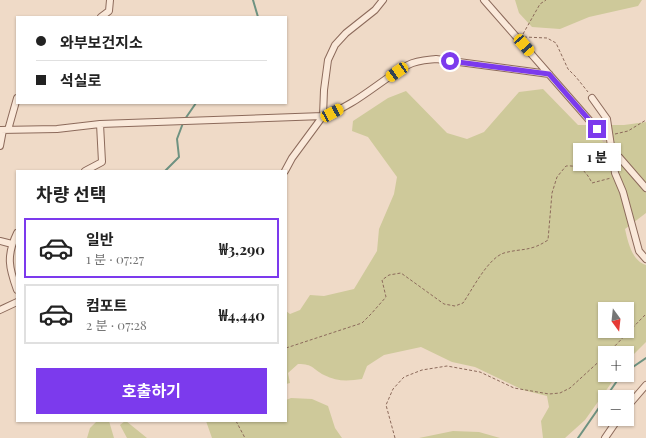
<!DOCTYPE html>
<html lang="ko">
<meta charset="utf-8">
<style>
body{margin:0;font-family:"Playfair Display","Noto Sans KR",serif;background:#f6f6f6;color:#222;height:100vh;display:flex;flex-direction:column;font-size:15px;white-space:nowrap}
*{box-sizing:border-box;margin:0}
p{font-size:13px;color:#767676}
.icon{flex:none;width:22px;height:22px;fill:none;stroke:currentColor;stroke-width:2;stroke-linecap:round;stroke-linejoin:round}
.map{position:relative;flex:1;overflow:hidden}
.drawer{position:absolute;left:16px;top:170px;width:271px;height:252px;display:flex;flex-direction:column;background:#fff;border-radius:0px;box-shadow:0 1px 3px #0004}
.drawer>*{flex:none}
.top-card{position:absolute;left:16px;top:16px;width:271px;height:88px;border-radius:0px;box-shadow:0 1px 3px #0004;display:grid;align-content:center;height:88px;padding:0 20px;background:#fff}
.needle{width:26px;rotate:165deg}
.tools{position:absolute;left:598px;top:302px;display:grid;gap:8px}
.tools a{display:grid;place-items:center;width:36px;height:36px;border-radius:0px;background:#fff;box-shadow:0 1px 3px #0004;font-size:20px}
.end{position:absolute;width:18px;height:18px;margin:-9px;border:5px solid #7c3aed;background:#fff;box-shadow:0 0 0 2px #fff}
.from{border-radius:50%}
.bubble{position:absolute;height:28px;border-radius:0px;background:#fff;box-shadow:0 1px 3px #0004;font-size:13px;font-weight:700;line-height:28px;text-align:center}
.car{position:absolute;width:12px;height:24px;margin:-12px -6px;border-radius:5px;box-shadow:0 0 3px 1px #0007;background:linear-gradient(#f5c518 24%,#345 0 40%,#f5c518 0 76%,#345 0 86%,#f5c518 0)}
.top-card b{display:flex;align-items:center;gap:14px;height:38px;font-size:15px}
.top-card b+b{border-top:1px solid #e0e0e0}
.top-card i{width:10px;height:10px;background:#222}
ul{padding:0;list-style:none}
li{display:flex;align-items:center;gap:12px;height:60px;margin:0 8px 6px;padding:0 12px;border:2px solid #e0e0e0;border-radius:0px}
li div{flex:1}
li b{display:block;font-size:15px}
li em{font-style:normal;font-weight:700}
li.selected{border-color:#7c3aed}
li>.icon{width:36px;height:36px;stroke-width:1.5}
h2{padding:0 20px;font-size:18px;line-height:48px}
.button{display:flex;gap:8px;margin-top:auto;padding:8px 20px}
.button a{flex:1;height:46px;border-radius:0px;background:#7c3aed;color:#fff;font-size:16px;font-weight:700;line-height:46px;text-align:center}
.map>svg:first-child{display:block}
</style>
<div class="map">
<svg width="646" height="438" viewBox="0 0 646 438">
<rect width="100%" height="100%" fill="#efdac7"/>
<path fill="#cec99a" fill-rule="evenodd" d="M515,0H642L638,6L589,17L560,29L532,27L519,13Z
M543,89L578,125H624L646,122V213L625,229C628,242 632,261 646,265V342L627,361V353H605V375H617L585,420L565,438H543L541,421L549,407L547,396L523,390L475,367L452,362L421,347L384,355L367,366L362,379C349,381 337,382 324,375C312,369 314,364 298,364L288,373L290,383L286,384V311L290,314L300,310L310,295L324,296L354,289L377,251L379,229L394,194L397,177L368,137L352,131L353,121L388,98L406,91L447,133L467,139L484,132L519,92ZM605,309H627V331H605Z
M291,398L312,399L328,406L335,428L342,438H212L206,421H286V400Z
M97,421H109L114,438H87L90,428Z
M125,421H126L147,438H127L120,425Z
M453,431L479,432L500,438H419Z"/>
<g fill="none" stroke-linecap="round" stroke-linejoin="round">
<path stroke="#6e9281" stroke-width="2" d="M253,0L258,17
M185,119L196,103
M165,171L179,157L177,139L183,123
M627,371L646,358
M606,397L621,375
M578,438L605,399"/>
<path stroke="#cbb6a5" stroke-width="6" stroke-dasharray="6 3" stroke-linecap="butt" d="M597,129L619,157"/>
<g stroke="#8c6a5b" stroke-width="8">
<path id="minor" d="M484,0L597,129
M101,17L109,11L110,0
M592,98L607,119L615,173L623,192L639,251L646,259
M0,130L57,129L100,124L323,116C355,106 379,81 408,65C417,60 427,60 436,59L549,74
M8,130L17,98
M0,146L3,130
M619,157L646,188
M85,171L102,162L100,124
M285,171L292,158L323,116L324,90L328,60L335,45L346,33L375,10L383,0
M17,233C6,256 9,268 17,290
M0,241L12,244
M0,310L17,302
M627,407L646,385
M605,438L618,419"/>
</g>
<path stroke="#8c6a5b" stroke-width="1" stroke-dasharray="3 2" stroke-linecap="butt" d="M523,34L540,4L546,0
M524,37L547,38L556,43L568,69L576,77L588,92
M615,134L628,131L646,120
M286,348L362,323L371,314L386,297L382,280L389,275L401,273L444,304L455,306L463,303C472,290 488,258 504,253C522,248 530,252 548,240L552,193L557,177L566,166C580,165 586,171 592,183L611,178
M608,353L646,314
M236,421L245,438
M395,438L386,405L393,389L404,377L422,370L447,366L480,372L514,388L549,394L560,393L570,388L605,356"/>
<use href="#minor" stroke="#fae9da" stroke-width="6"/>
</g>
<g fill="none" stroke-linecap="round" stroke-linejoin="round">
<path stroke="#7c3aed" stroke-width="5" d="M450,61L549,74L597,129"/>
</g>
</svg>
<div class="tools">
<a><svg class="needle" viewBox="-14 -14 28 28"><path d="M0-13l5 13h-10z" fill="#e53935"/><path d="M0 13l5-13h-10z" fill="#767676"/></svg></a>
<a>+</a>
<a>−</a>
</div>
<i class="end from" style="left:450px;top:61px"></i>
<i class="end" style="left:597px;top:129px"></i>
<div class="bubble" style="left:573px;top:143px;width:48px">1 분</div>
<i class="car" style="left:524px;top:45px;rotate:139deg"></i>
<i class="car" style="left:397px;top:72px;rotate:236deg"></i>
<i class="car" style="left:332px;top:113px;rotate:62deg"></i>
<div class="top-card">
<b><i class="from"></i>와부보건지소</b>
<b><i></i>석실로</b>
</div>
<section class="drawer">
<h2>차량 선택</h2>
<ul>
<li class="selected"><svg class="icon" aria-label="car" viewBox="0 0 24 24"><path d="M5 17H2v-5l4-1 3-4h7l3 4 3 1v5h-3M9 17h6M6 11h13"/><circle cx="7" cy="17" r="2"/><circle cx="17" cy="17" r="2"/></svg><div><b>일반</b><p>1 분 · 07:27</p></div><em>₩3,290</em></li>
<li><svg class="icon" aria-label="car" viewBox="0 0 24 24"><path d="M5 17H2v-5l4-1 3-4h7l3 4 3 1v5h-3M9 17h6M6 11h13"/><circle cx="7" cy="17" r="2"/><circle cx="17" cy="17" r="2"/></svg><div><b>컴포트</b><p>2 분 · 07:28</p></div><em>₩4,440</em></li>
</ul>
<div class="button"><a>호출하기</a></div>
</section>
</div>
